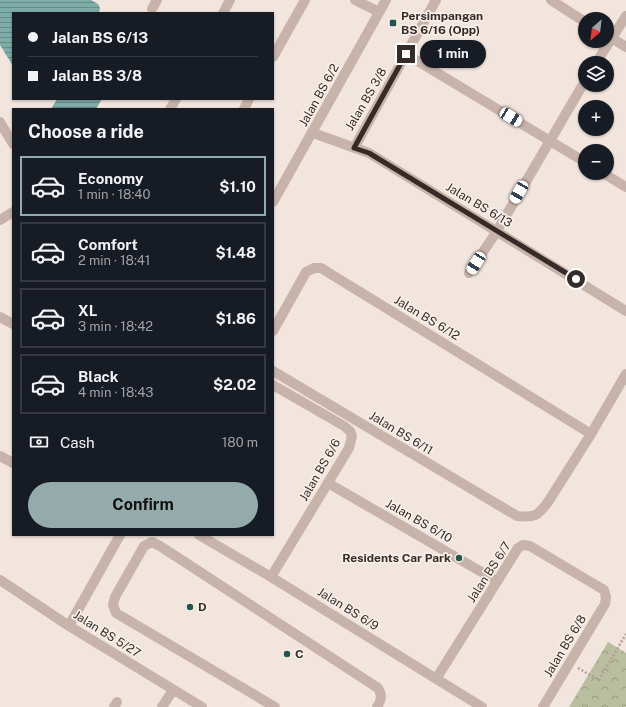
<!DOCTYPE html>
<meta charset="utf-8">
<style>
body{margin:0;font-family:"Public Sans",sans-serif;background:#242831;color:#f1f3f6;height:100vh;display:flex;flex-direction:column;font-size:15px;white-space:nowrap}
*{box-sizing:border-box;margin:0}
p{font-size:13px;color:#9ea1a6}
.icon{flex:none;width:22px;height:22px;fill:none;stroke:currentColor;stroke-width:2;stroke-linecap:round;stroke-linejoin:round}
.map{position:relative;flex:1;overflow:hidden}
.sheet{position:absolute;left:12px;top:108px;width:262px;height:428px;display:flex;flex-direction:column;background:#171b24;border-radius:0px;box-shadow:0 1px 3px #0004}
.sheet>*{flex:none}
.guide{position:absolute;left:12px;top:12px;width:262px;height:88px;border-radius:0px;box-shadow:0 1px 3px #0004;display:grid;align-content:center;height:88px;padding:0 16px;background:#171b24}
.needle{width:26px;rotate:208deg}
.controls{position:absolute;left:578px;top:12px;display:grid;gap:8px}
.controls a{display:grid;place-items:center;width:36px;height:36px;border-radius:50%;background:#171b24;box-shadow:0 1px 3px #0004;font-size:20px}
.end{position:absolute;width:18px;height:18px;margin:-9px;border:5px solid #362b29;background:#fff;box-shadow:0 0 0 2px #fff}
.from{border-radius:50%}
.bubble{position:absolute;height:28px;border-radius:14px;background:#171b24;box-shadow:0 1px 3px #0004;font-size:13px;font-weight:700;line-height:28px;text-align:center}
.car{position:absolute;width:12px;height:24px;margin:-12px -6px;border-radius:5px;box-shadow:0 0 3px 1px #0007;background:linear-gradient(#fff 24%,#345 0 40%,#fff 0 76%,#345 0 86%,#fff 0)}
.guide b{display:flex;align-items:center;gap:14px;height:38px;font-size:15px}
.guide b+b{border-top:1px solid #363941}
.guide i{width:10px;height:10px;background:#f1f3f6}
ul{padding:0;list-style:none}
li{display:flex;align-items:center;gap:12px;height:60px;margin:0 8px 6px;padding:0 8px;border:2px solid #363941;border-radius:0px}
li div{flex:1}
li b{display:block;font-size:15px}
li em{font-style:normal;font-weight:700}
li.selected{border-color:#93acab}
li>.icon{width:36px;height:36px;stroke-width:1.5}
h2{padding:0 16px;font-size:18px;line-height:48px}
.pay{display:flex;align-items:center;gap:10px;height:44px;padding:0 16px;font-size:15px}
.pay p{margin-inline-start:auto}
.cta{display:flex;gap:8px;margin-top:auto;padding:8px 16px}
.cta a{flex:1;height:46px;border-radius:24px;background:#93acab;color:#111;font-size:16px;font-weight:700;line-height:46px;text-align:center}
.map>svg:first-child{display:block}
</style>
<div class="map">
<svg width="626" height="707" viewBox="0 0 626 707">
<defs>
<pattern id="park-crowns" width="20" height="18" patternUnits="userSpaceOnUse"><rect width="20" height="18" fill="#b9bf9e"/><path d="M2 6a3 3 0 1 1 6 0M12 15a3 3 0 1 1 6 0" fill="none" stroke="#979b81"/></pattern>
<pattern id="water-rules" width="6" height="5" patternUnits="userSpaceOnUse"><rect width="6" height="5" fill="#7eaca7"/><path d="M0 2.5h6" fill="none" stroke="#688c88"/></pattern>
</defs>
<rect width="100%" height="100%" fill="#f1e5dd"/>
<path fill="url(#park-crowns)" d="M608,642L626,653V707H569Z"/>
<path fill="url(#water-rules)" d="M0,0H91L98,4L100,8L99,13H13V66L0,45Z
M57,99H102L96,109H51Z"/>
<g fill="none" stroke-linecap="round" stroke-linejoin="round">
<path stroke="#b49d94" stroke-width="2.5" stroke-dasharray="2 2" stroke-linecap="butt" d="M578,668L599,680L626,634"/>
<path stroke="#c8b3aa" stroke-width="10" d="M355,0L379,12
M551,0L585,22
M152,9L157,0
M223,13L230,0
M607,35L626,47
M406,54L585,162
M273,57L305,0
M596,63L626,16
M170,109L176,99
M244,109L249,99
M0,122L13,144
M313,133L369,153L626,311
M354,148L436,0
M603,173L626,187
M273,202L386,0
M0,220L13,212
M469,273L497,231L585,81
M0,317L13,324
M273,331L306,272L314,268H321L591,434
M273,371L517,516C534,518 538,516 548,502L591,434L626,374
M0,456L13,463
M328,483L497,581
M199,535L271,577L482,707
M271,577L349,448L352,436L350,431L344,426L273,385
M0,580L69,626L202,707
M69,626L120,535
M436,679L518,548L523,545L530,546L604,590L606,597L605,604L543,707
M114,707L117,702
M162,707L173,690
M275,707L116,613L113,605L115,597L144,546L152,542L160,546L378,688C382,695 382,699 377,707"/>
</g>
<g fill="none" stroke-linecap="round" stroke-linejoin="round">
<path stroke="#362b29" stroke-width="5" d="M406,54L354,148L369,153L576,279"/>
</g>
<g fill="#215550" stroke="#f8efe9" stroke-width="1.5">
<rect x="389" y="19" width="8" height="8" rx="2"/>
<circle cx="459" cy="558" r="4"/>
<circle cx="190" cy="607" r="4"/>
<circle cx="287" cy="654" r="4"/>
</g>
<g text-anchor="middle" dominant-baseline="central" stroke-width="3.5" stroke-linejoin="round" paint-order="stroke">
<g font-size="12" font-weight="bold" fill="#362b29" stroke="#f8efe9" text-anchor="start">
<text x="401" y="16">Persimpangan<tspan x="401" dy="14">BS 6/16 (Opp)</tspan></text>
<text x="451" y="558" text-anchor="end">Residents Car Park</text>
<text x="198" y="607">D</text>
<text x="295" y="654">C</text>
</g>
<g font-size="12" fill="#362b29" stroke="#f8efe9">
<text transform="translate(319 95) rotate(-61)">Jalan BS 6/2</text>
<text transform="translate(366 99) rotate(-60)">Jalan BS 3/8</text>
<text transform="translate(479 205) rotate(31)">Jalan BS 6/13</text>
<text transform="translate(427 318) rotate(31)">Jalan BS 6/12</text>
<text transform="translate(401 433) rotate(31)">Jalan BS 6/11</text>
<text transform="translate(320 470) rotate(-60)">Jalan BS 6/6</text>
<text transform="translate(419 521) rotate(30)">Jalan BS 6/10</text>
<text transform="translate(489 572) rotate(-57)">Jalan BS 6/7</text>
<text transform="translate(348 609) rotate(32)">Jalan BS 6/9</text>
<text transform="translate(107 634) rotate(32)">Jalan BS 5/27</text>
<text transform="translate(565 646) rotate(-59)">Jalan BS 6/8</text>
</g>
</g>
</svg>
<div class="controls">
<a><svg class="needle" viewBox="-14 -14 28 28"><path d="M0-13l5 13h-10z" fill="#e53935"/><path d="M0 13l5-13h-10z" fill="#9ea1a6"/></svg></a>
<a><svg class="icon" aria-label="layers" viewBox="0 0 24 24"><path d="M12 4l9 5-9 5-9-5zM3 14l9 5 9-5"/></svg></a>
<a>+</a>
<a>−</a>
</div>
<i class="end from" style="left:576px;top:279px"></i>
<i class="end" style="left:406px;top:54px"></i>
<div class="bubble" style="left:420px;top:40px;width:66px">1 min</div>
<i class="car" style="left:511px;top:117px;rotate:122deg"></i>
<i class="car" style="left:519px;top:192px;rotate:210deg"></i>
<i class="car" style="left:476px;top:263px;rotate:212deg"></i>
<div class="guide">
<b><i class="from"></i>Jalan BS 6/13</b>
<b><i></i>Jalan BS 3/8</b>
</div>
<section class="sheet">
<h2>Choose a ride</h2>
<ul>
<li class="selected"><svg class="icon" aria-label="car" viewBox="0 0 24 24"><path d="M5 17H2v-5l4-1 3-4h7l3 4 3 1v5h-3M9 17h6M6 11h13"/><circle cx="7" cy="17" r="2"/><circle cx="17" cy="17" r="2"/></svg><div><b>Economy</b><p>1 min · 18:40</p></div><em>$1.10</em></li>
<li><svg class="icon" aria-label="car" viewBox="0 0 24 24"><path d="M5 17H2v-5l4-1 3-4h7l3 4 3 1v5h-3M9 17h6M6 11h13"/><circle cx="7" cy="17" r="2"/><circle cx="17" cy="17" r="2"/></svg><div><b>Comfort</b><p>2 min · 18:41</p></div><em>$1.48</em></li>
<li><svg class="icon" aria-label="car" viewBox="0 0 24 24"><path d="M5 17H2v-5l4-1 3-4h7l3 4 3 1v5h-3M9 17h6M6 11h13"/><circle cx="7" cy="17" r="2"/><circle cx="17" cy="17" r="2"/></svg><div><b>XL</b><p>3 min · 18:42</p></div><em>$1.86</em></li>
<li><svg class="icon" aria-label="car" viewBox="0 0 24 24"><path d="M5 17H2v-5l4-1 3-4h7l3 4 3 1v5h-3M9 17h6M6 11h13"/><circle cx="7" cy="17" r="2"/><circle cx="17" cy="17" r="2"/></svg><div><b>Black</b><p>4 min · 18:43</p></div><em>$2.02</em></li>
</ul>
<div class="pay"><svg class="icon" aria-label="cash" viewBox="0 0 24 24"><path d="M3 7h18v10H3z"/><circle cx="12" cy="12" r="2"/></svg>Cash<p>180 m</p></div>
<div class="cta"><a>Confirm</a></div>
</section>
</div>
